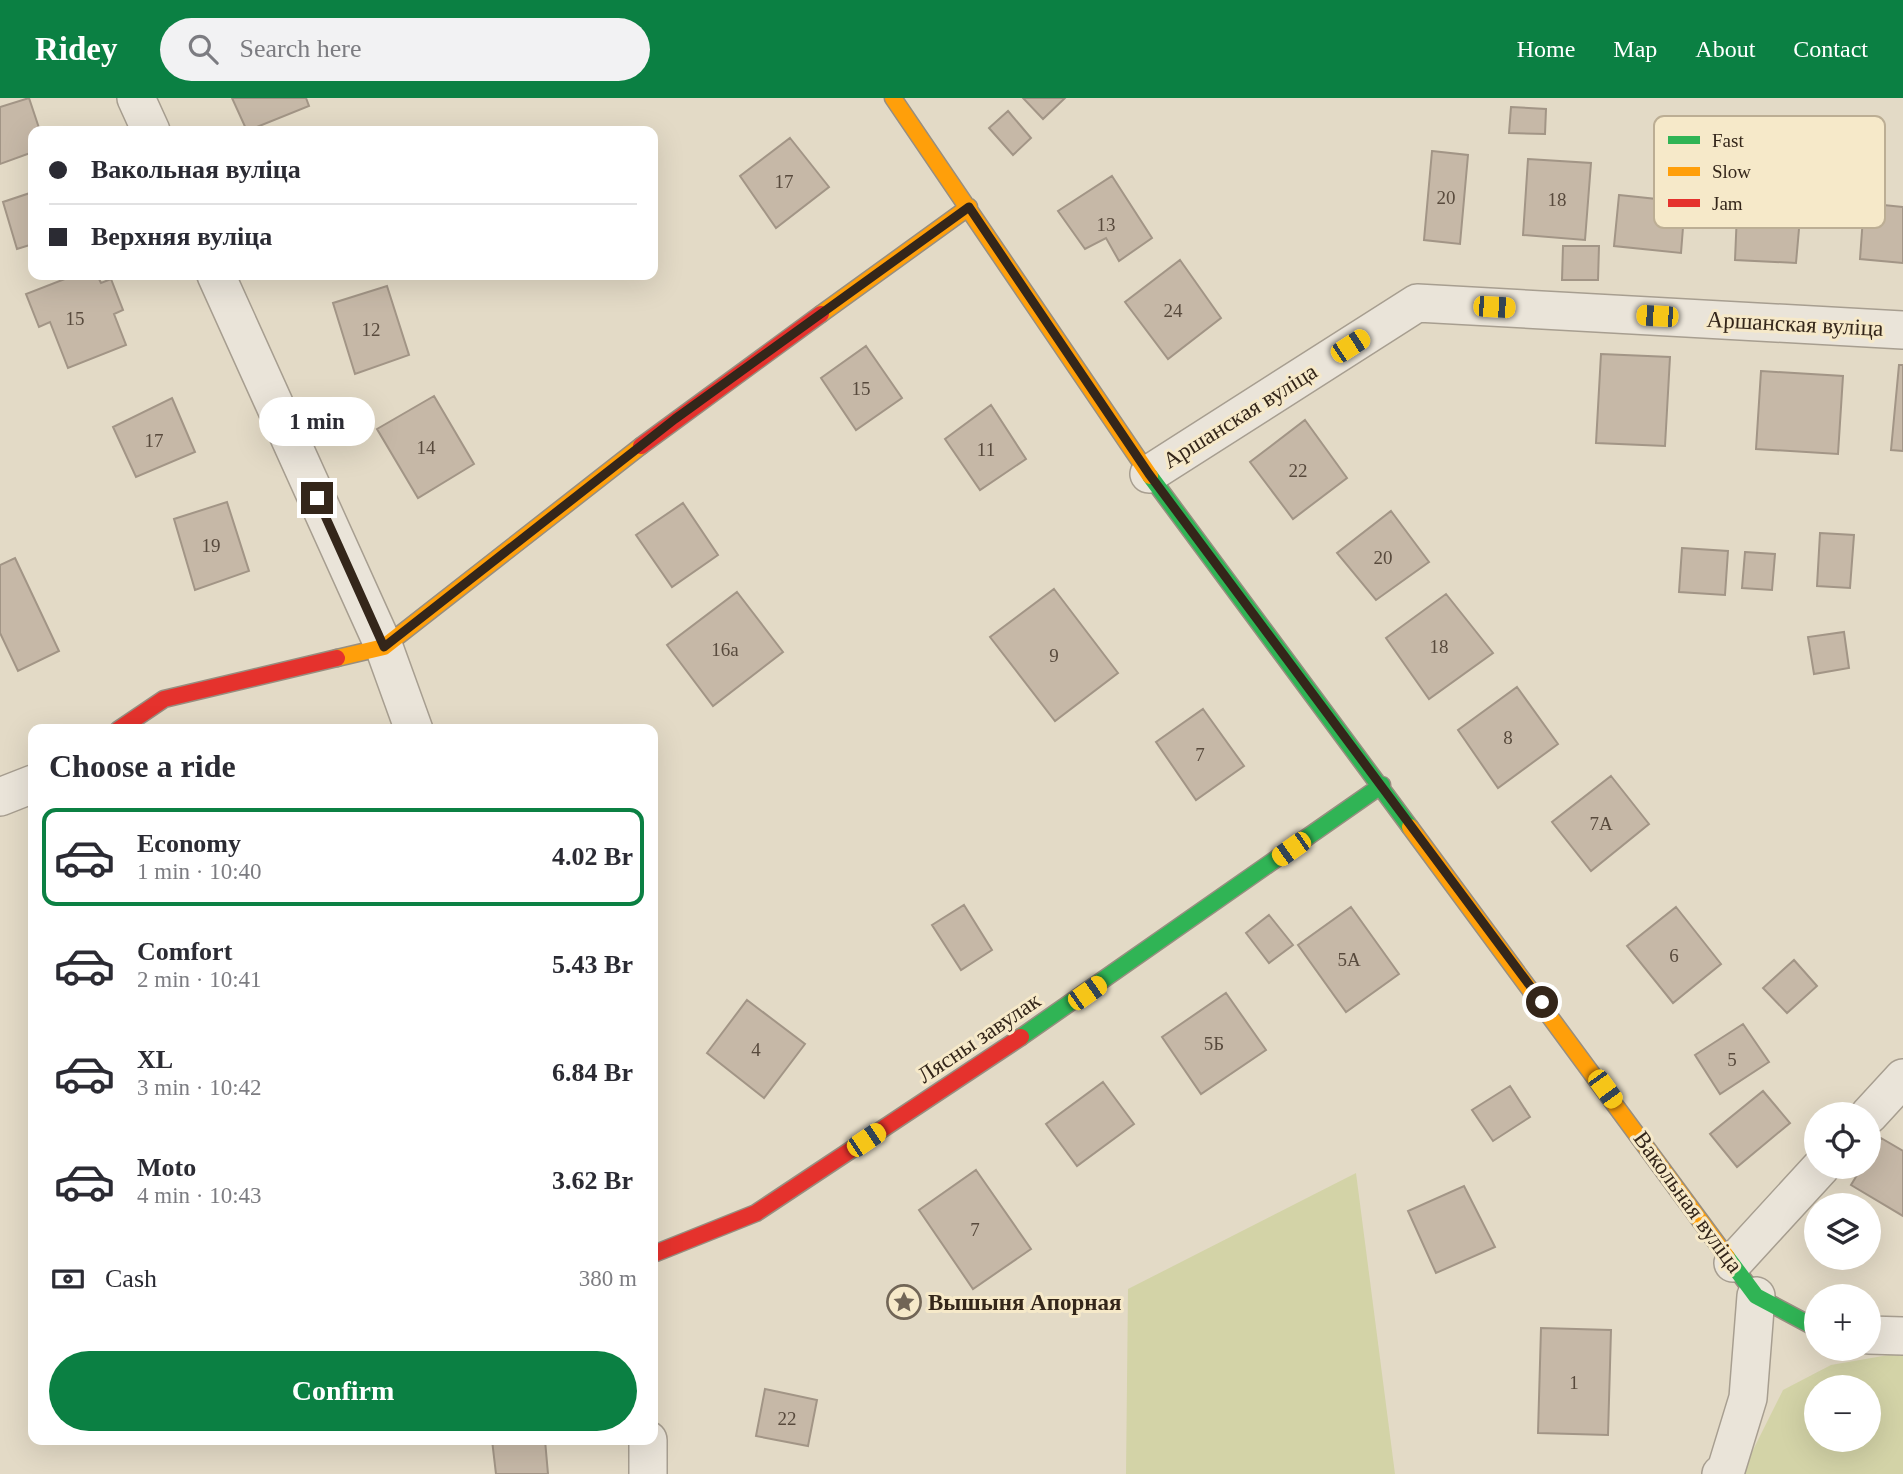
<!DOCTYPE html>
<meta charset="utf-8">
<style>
body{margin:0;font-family:Georgia,serif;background:#f2f2f3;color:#2b2b33;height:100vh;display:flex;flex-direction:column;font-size:26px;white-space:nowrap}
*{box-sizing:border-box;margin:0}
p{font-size:23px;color:#7c7c81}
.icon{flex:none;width:38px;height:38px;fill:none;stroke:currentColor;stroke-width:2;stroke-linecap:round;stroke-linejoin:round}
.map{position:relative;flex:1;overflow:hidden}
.details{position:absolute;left:28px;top:626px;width:630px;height:721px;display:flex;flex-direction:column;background:#fff;border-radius:14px;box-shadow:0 7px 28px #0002}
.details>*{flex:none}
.guide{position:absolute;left:28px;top:28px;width:630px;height:154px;border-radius:14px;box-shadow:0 7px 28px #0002;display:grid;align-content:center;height:154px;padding:0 21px;background:#fff}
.buttons{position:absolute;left:1804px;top:1004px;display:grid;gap:14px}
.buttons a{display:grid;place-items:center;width:77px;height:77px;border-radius:50%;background:#fff;box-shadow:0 7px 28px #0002;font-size:35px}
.end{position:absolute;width:32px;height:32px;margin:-16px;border:9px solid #34261a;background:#fff;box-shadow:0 0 0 4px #fff}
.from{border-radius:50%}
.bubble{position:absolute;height:49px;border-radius:24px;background:#fff;box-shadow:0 7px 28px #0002;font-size:23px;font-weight:700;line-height:49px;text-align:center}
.car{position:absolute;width:21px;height:42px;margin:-21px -10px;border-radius:9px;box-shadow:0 0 5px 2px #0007;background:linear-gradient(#f5c518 24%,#345 0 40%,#f5c518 0 76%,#345 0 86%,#f5c518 0)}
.guide b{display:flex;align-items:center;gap:24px;height:66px;font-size:26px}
.guide b+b{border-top:2px solid #e1e1e2}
.guide i{width:18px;height:18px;background:#2b2b33}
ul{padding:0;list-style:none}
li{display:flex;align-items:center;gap:21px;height:98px;margin:0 14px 10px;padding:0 7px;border:4px solid transparent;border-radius:14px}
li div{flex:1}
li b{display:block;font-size:26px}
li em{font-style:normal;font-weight:700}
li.on{border-color:#0b8043}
li>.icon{width:63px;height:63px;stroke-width:1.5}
h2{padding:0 21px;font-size:32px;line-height:84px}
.pay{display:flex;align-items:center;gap:18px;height:77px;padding:0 21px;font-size:26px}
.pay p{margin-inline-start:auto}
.primary-button{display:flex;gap:14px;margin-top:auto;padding:14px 21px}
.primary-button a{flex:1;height:80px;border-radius:42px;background:#0b8043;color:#fff;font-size:28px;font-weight:700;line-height:80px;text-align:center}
header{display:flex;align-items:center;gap:42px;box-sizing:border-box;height:98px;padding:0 35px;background:#0b8043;color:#fff}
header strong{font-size:33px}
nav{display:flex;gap:38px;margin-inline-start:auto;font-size:24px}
.search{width:490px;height:63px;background:#f2f2f3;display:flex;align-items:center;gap:18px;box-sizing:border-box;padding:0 24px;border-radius:38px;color:#7c7c81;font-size:26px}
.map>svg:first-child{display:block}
</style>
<header>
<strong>Ridey</strong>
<div class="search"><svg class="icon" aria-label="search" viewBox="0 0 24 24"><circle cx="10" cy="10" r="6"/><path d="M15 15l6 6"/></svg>Search here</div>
<nav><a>Home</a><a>Map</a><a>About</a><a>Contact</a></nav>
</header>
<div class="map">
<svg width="1903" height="1376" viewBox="0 0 1903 1376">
<rect width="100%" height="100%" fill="#e3dac6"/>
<path fill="#d3d3a7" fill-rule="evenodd" d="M1356,1075L1395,1376H1126L1128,1191Z
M1894,1256H1903V1376H1741L1783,1292L1831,1267ZM1816,1290H1869V1342H1816Z"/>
<path fill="#c6b8a7" stroke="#a29586" stroke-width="2" d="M29,0L40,33H33V54L0,66V9Z
M232,0H306L309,8L247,33Z
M1023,0H1065L1043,21Z
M1511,9L1546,11L1545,36L1509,35Z
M1008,13L1031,40L1013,57L989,30Z
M790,40L829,89L776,130L740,78Z
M1432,53L1468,57L1460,146L1424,142Z
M1528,61L1591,65L1585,142L1523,137Z
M1112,78L1152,140L1119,163L1106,140L1085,151L1058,113Z
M1738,91L1802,97L1796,165L1735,162Z
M33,94V146L17,151L3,104Z
M1619,97L1685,104L1681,155L1614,148Z
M1864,105L1903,109V165L1860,161Z
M1563,148H1599L1598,182H1562Z
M1180,162L1221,220L1168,261L1125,204Z
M75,177H97L101,185L111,181L123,212L114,216L126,247L68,270L50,224L39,229L26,196Z
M387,188L409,257L355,276L333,205Z
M866,248L902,300L856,332L821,280Z
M1601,256L1670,259L1665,348L1596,345Z
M1899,267H1903V353L1891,352Z
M1761,273L1843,278L1838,356L1756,351Z
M434,298L474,366L418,400L377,331Z
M172,300L195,354L136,379L113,329Z
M991,307L1026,361L980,392L945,341Z
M1305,322L1347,380L1293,421L1250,364Z
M227,404L249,473L195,492L174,421Z
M683,405L718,457L672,489L636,437Z
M1391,413L1429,464L1376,502L1337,455Z
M1820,435L1854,437L1850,490L1817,488Z
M1682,450L1728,453L1725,497L1679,494Z
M1745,454L1775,456L1772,492L1742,490Z
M15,460L59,553L18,573L0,535V467Z
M1054,491L1118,575L1055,623L990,539Z
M737,494L783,554L713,608L667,547Z
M1446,496L1493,555L1429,601L1386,540Z
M1844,534L1849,570L1814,576L1808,539Z
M1517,589L1558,646L1498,690L1458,632Z
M1203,611L1244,668L1196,702L1156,644Z
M1611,678L1649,726L1591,773L1552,724Z
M964,807L992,852L961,872L932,827Z
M1351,809L1399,876L1346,914L1298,847Z
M1676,809L1721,866L1673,905L1627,848Z
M1269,817L1293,847L1269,865L1246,835Z
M1794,862L1817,888L1787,915L1763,890Z
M1226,895L1266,952L1201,996L1162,939Z
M747,902L805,946L764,1000L707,955Z
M1743,926L1769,964L1720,996L1695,957Z
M1103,984L1134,1026L1077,1068L1046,1026Z
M1510,988L1530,1019L1493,1043L1472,1012Z
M1763,993L1790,1025L1737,1069L1710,1036Z
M1881,1040L1903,1053V1118L1851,1087L1862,1069H1869V1059Z
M976,1072L1031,1151L973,1191L919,1112Z
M1464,1088L1495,1149L1436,1175L1408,1113Z
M1541,1230L1611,1232L1608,1337L1538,1335Z
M765,1291L817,1302L808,1348L756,1338Z
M492,1342H545L548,1376H496Z"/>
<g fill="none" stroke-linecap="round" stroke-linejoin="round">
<g stroke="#a79e90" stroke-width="40">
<path id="street" d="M136,0L151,33
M216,177L384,549L414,632
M1149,376L1417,205L1903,232
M0,699L33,686
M1869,1017L1903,980
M1733,1165L1821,1069
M1869,1237L1903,1238
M648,1342V1376
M1721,1376L1726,1372L1748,1300L1756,1198"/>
</g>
<g stroke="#978e80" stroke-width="19">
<path id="fast" d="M1150,378L1410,729
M1021,939L1382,687
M1727,1159L1756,1198L1816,1230"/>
</g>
<g stroke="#978e80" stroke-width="19">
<path id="slow" d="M893,0L1150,378
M821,216L969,109
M337,560L384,549L641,348
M1410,729L1727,1159"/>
</g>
<g stroke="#978e80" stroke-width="19">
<path id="jam" d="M641,348L821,216
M118,632L164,601L337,560
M656,1155L756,1115L1021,939"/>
</g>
<use href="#street" stroke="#eae4d9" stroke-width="37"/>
<use href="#fast" stroke="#30b455" stroke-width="16"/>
<use href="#slow" stroke="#ff9f0a" stroke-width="16"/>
<use href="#jam" stroke="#e5322d" stroke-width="16"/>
</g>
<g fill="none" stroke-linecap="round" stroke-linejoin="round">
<path stroke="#34261a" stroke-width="9" d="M317,400L384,549L675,321L969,109L1149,376L1542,904"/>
</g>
<defs>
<g id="sight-ring" transform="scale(1.75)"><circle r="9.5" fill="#f6e9c9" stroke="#716556" stroke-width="1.5"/><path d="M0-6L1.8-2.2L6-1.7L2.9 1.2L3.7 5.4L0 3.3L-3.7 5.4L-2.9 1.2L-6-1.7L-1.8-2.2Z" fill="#716556"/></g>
</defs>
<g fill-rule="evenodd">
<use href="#sight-ring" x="904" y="1204"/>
</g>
<g text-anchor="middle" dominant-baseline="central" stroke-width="6" stroke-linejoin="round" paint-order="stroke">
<g font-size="19" fill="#584a3d">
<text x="784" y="83">17</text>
<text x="1446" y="99">20</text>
<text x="1557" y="101">18</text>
<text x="1106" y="126">13</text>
<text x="1173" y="212">24</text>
<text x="75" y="220">15</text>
<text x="371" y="231">12</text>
<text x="861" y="290">15</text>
<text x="154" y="342">17</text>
<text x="426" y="349">14</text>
<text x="986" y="351">11</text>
<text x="1298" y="372">22</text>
<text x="211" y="447">19</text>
<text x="1383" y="459">20</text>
<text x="1439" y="548">18</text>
<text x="725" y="551">16а</text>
<text x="1054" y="557">9</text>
<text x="1508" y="639">8</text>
<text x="1200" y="656">7</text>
<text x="1601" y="725">7А</text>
<text x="1674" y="857">6</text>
<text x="1349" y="861">5А</text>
<text x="1214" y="945">5Б</text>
<text x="756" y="951">4</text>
<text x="1732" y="961">5</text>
<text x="975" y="1131">7</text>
<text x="1574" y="1284">1</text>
<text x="787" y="1320">22</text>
</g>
<g font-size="23" fill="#34261a" stroke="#f6e9c9">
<text transform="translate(1795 226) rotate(3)">Аршанская вуліца</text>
<text transform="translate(1240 318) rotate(-32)">Аршанская вуліца</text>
<text transform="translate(979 940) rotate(-34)">Лясны завулак</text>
<text transform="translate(1688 1104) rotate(54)">Вакольная вуліца</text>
</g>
<g font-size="23" font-weight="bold" fill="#34261a" stroke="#f6e9c9" text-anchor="start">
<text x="928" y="1204">Вышыня Апорная</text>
</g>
</g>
<rect x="1654" y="18" width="231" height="112" rx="10" fill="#f6e9c9" stroke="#bcae94" stroke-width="2"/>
<rect x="1668" y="38" width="32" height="8" fill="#30b455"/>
<rect x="1668" y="69" width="32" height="9" fill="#ff9f0a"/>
<rect x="1668" y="101" width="32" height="8" fill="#e5322d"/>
<g font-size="19" fill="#34261a">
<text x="1712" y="49">Fast</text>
<text x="1712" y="80">Slow</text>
<text x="1712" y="112">Jam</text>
</g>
</svg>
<div class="buttons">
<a><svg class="icon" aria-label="locate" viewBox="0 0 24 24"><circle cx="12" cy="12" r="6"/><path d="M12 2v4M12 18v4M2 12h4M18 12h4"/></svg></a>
<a><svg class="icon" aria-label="layers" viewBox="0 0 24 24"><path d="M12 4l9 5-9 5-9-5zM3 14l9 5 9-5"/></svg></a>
<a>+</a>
<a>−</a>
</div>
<i class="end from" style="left:1542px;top:904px"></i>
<i class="end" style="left:317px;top:400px"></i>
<div class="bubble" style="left:259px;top:299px;width:116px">1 min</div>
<i class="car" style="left:1494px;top:209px;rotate:93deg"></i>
<i class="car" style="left:1657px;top:218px;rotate:273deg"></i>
<i class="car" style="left:1350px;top:248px;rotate:57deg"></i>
<i class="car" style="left:1291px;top:751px;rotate:235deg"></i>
<i class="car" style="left:1087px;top:895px;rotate:55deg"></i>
<i class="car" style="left:1605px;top:991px;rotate:144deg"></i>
<i class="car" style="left:866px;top:1042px;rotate:56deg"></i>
<div class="guide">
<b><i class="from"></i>Вакольная вуліца</b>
<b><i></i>Верхняя вуліца</b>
</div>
<section class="details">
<h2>Choose a ride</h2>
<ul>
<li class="on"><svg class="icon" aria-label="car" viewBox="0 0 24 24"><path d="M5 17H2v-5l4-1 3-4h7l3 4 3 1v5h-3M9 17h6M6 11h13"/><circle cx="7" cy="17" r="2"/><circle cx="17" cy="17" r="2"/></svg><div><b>Economy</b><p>1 min · 10:40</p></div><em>4.02 Br</em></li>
<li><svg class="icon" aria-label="car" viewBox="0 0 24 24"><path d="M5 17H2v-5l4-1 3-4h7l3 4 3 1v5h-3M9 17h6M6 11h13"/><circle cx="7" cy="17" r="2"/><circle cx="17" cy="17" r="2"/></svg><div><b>Comfort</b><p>2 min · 10:41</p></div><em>5.43 Br</em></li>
<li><svg class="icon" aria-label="car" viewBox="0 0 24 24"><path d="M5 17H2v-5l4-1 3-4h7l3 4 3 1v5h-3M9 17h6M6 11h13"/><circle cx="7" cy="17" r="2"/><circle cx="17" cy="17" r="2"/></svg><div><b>XL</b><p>3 min · 10:42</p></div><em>6.84 Br</em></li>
<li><svg class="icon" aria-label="car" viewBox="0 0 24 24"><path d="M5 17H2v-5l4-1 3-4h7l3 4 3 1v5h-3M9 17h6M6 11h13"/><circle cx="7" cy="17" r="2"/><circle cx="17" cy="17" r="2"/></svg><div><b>Moto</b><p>4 min · 10:43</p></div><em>3.62 Br</em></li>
</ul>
<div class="pay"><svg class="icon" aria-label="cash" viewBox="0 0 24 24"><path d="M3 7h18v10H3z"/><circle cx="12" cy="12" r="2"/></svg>Cash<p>380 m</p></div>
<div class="primary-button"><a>Confirm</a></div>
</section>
</div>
